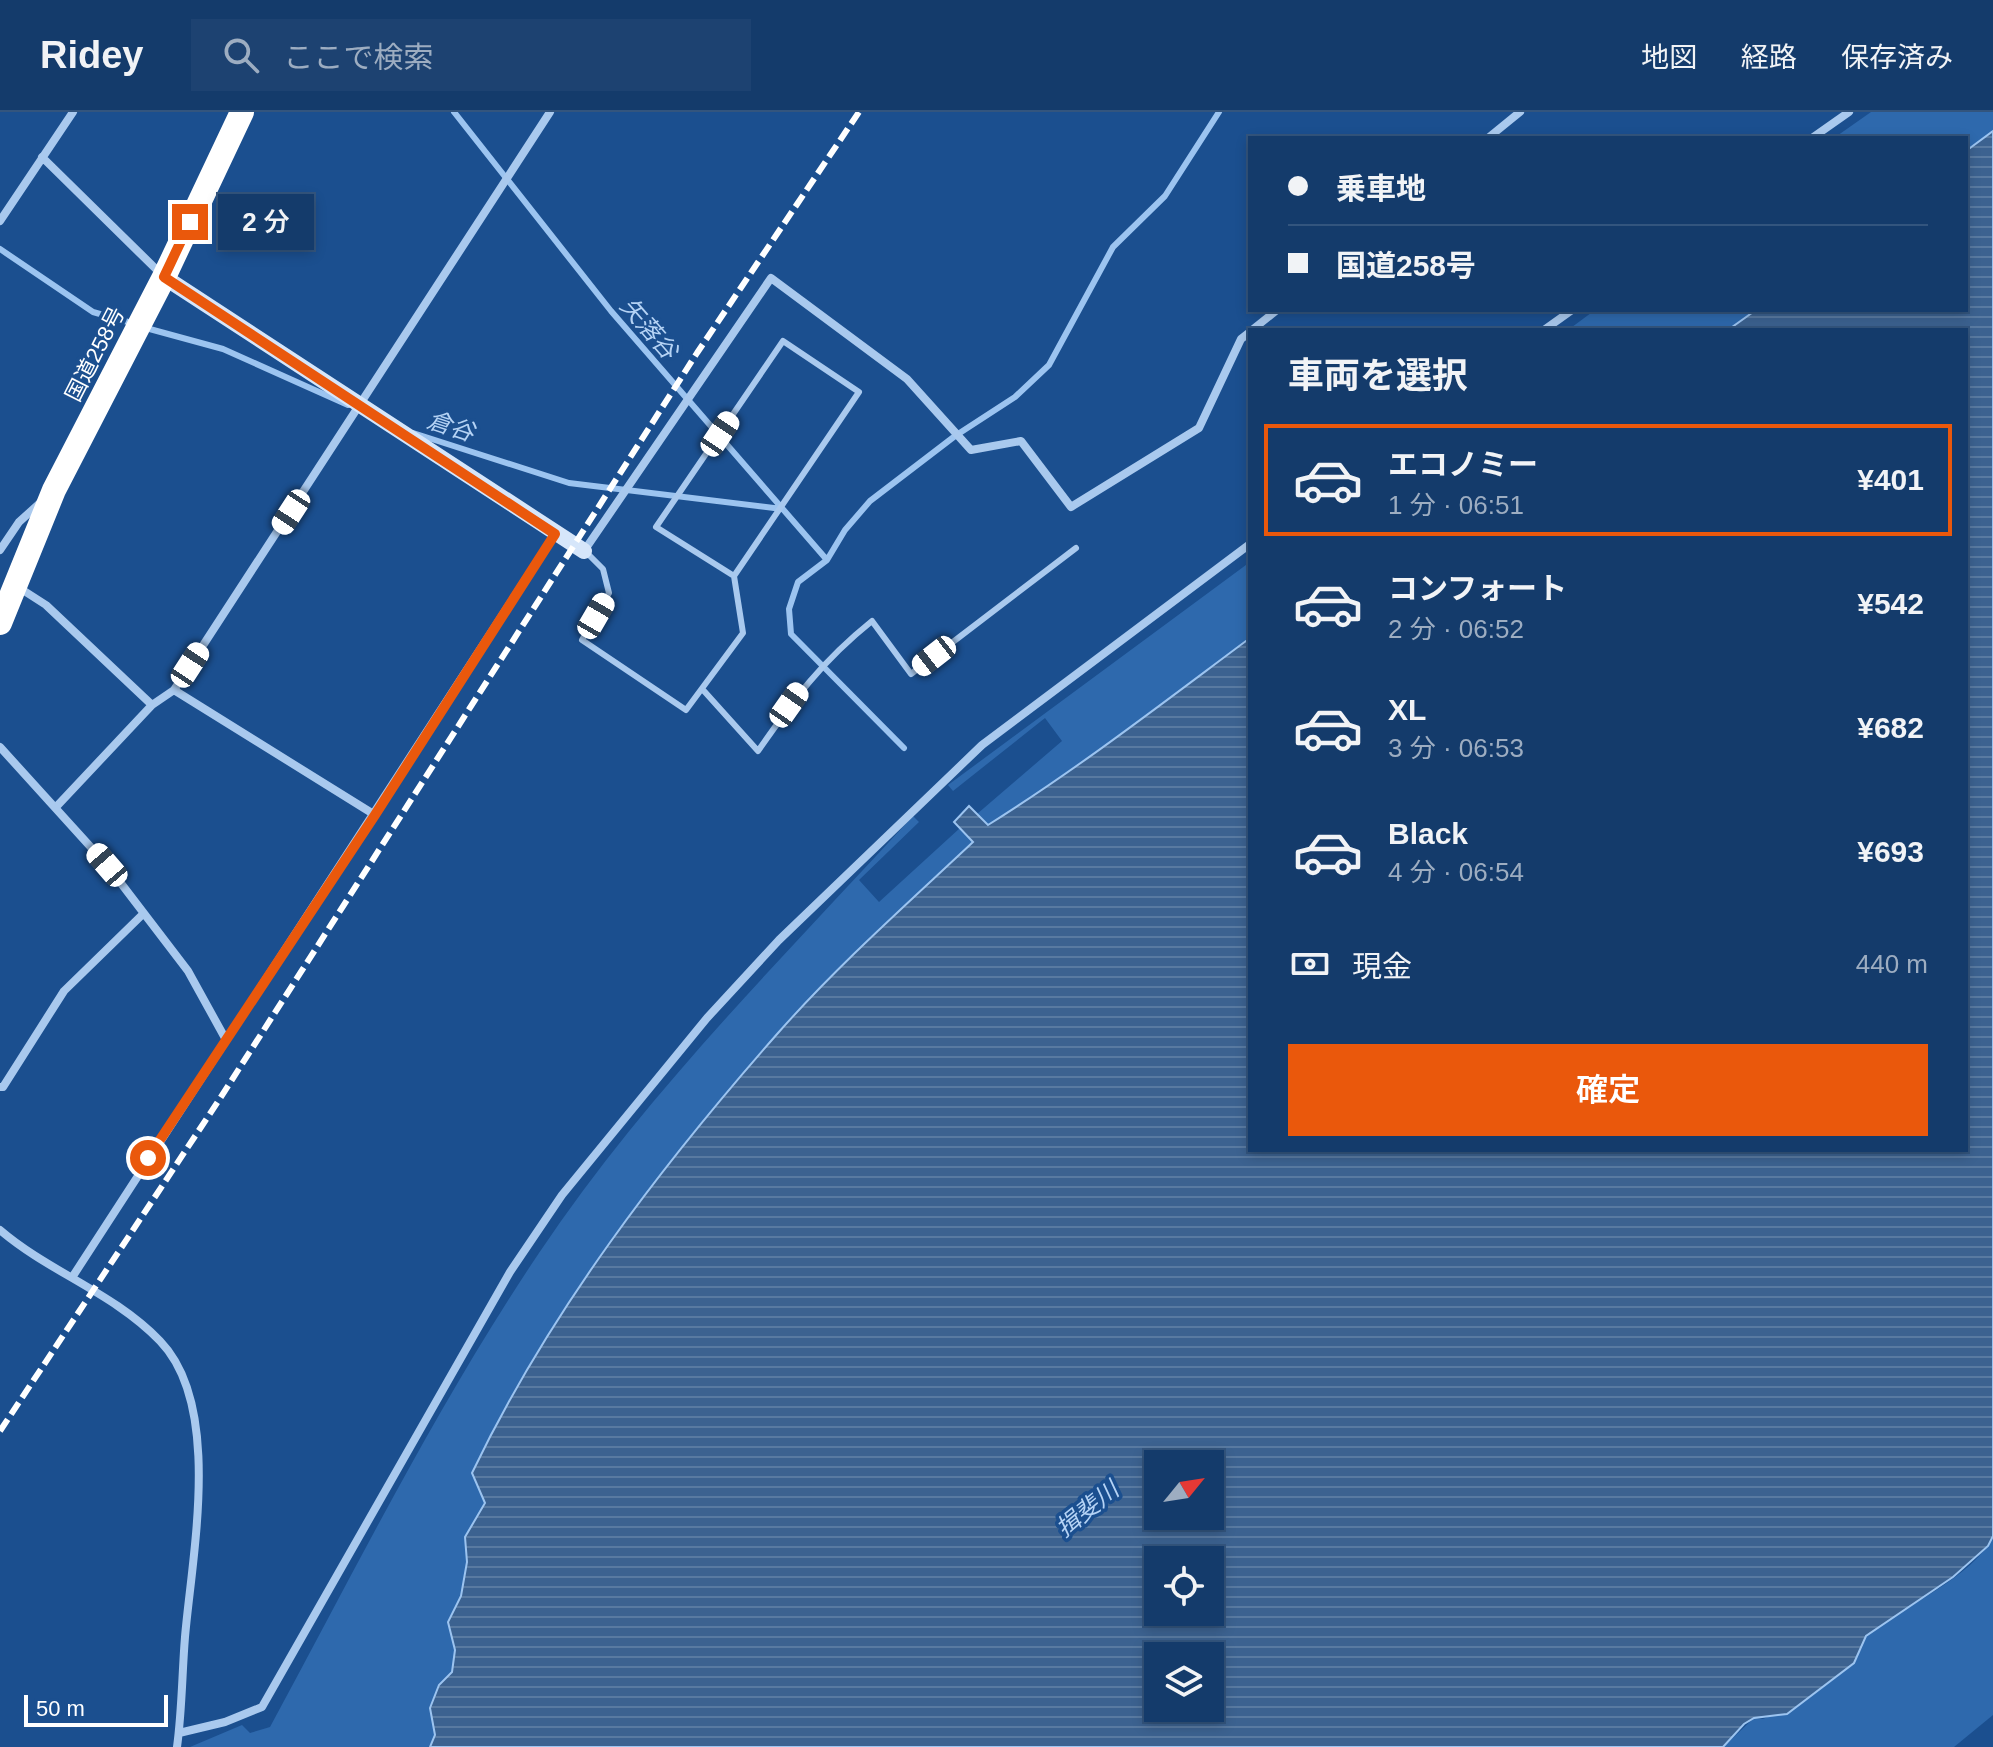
<!DOCTYPE html>
<html lang="ja">
<meta charset="utf-8">
<style>
body{margin:0;font-family:Arial,"Noto Sans JP",sans-serif;background:#1d4271;color:#f1f3f6;height:100vh;display:flex;flex-direction:column;font-size:30px;white-space:nowrap}
*{box-sizing:border-box;margin:0}
p{font-size:26px;color:#9dadc1}
.icon{flex:none;width:44px;height:44px;fill:none;stroke:currentColor;stroke-width:2;stroke-linecap:round;stroke-linejoin:round}
.map{position:relative;flex:1;overflow:hidden}
.side{position:absolute;left:1248px;top:216px;width:720px;height:824px;display:flex;flex-direction:column;background:#143b6b;border-radius:0px;box-shadow:0 4px 12px #0003,0 0 0 2px #33557e}
.side>*{flex:none}
.guide{position:absolute;left:1248px;top:24px;width:720px;height:176px;border-radius:0px;box-shadow:0 4px 12px #0003,0 0 0 2px #33557e;display:grid;align-content:center;height:176px;padding:0 40px;background:#143b6b}
.needle{width:52px;rotate:60deg}
.tools{position:absolute;left:1144px;top:1338px;display:grid;gap:16px}
.tools a{display:grid;place-items:center;width:80px;height:80px;border-radius:0px;background:#143b6b;box-shadow:0 4px 12px #0003,0 0 0 2px #33557e;font-size:40px}
.scale{position:absolute;left:24px;bottom:20px;width:144px;box-sizing:border-box;padding-left:8px;border:4px solid #fff;border-top:0;font-size:22px;line-height:28px;white-space:nowrap;color:#fff;-webkit-text-stroke:6px #1b4f8f;paint-order:stroke}
.end{position:absolute;width:36px;height:36px;margin:-18px;border:10px solid #ea580c;background:#fff;box-shadow:0 0 0 4px #fff}
.from{border-radius:50%}
.bubble{position:absolute;height:56px;border-radius:0px;background:#143b6b;box-shadow:0 4px 12px #0003,0 0 0 2px #33557e;font-size:26px;font-weight:600;line-height:56px;text-align:center}
.car{position:absolute;width:24px;height:48px;margin:-24px -12px;border-radius:10px;box-shadow:0 0 6px 2px #0007;background:linear-gradient(#fff 24%,#345 0 40%,#fff 0 76%,#345 0 86%,#fff 0)}
.guide b{display:flex;align-items:center;gap:28px;height:76px;font-size:30px}
.guide b+b{border-top:2px solid #33557e}
.guide i{width:20px;height:20px;background:#f1f3f6}
ul{padding:0;list-style:none}
li{display:flex;align-items:center;gap:24px;height:112px;margin:0 16px 12px;padding:0 24px;border:4px solid transparent;border-radius:0px}
li div{flex:1}
li b{display:block;font-size:30px}
li em{font-style:normal;font-weight:600}
li.selected{border-color:#ea580c}
li>.icon{width:72px;height:72px;stroke-width:1.5}
h2{padding:0 40px;font-size:36px;line-height:96px}
.pay{display:flex;align-items:center;gap:20px;height:88px;padding:0 40px;font-size:30px}
.pay p{margin-inline-start:auto}
.cta{display:flex;gap:16px;margin-top:auto;padding:16px 40px}
.cta a{flex:1;height:92px;border-radius:0px;background:#ea580c;color:#fff;font-size:32px;font-weight:600;line-height:92px;text-align:center}
header{display:flex;align-items:center;gap:48px;box-sizing:border-box;height:112px;padding:0 40px;background:#143b6b;border-bottom:2px solid #33557e}
header strong{font-size:38px}
nav{display:flex;gap:44px;margin-inline-start:auto;font-size:28px}
.search{width:560px;height:72px;background:#1d4271;display:flex;align-items:center;gap:20px;box-sizing:border-box;padding:0 28px;border-radius:0px;color:#9dadc1;font-size:30px}
.map>svg:first-child{display:block}
</style>
<header>
<strong>Ridey</strong>
<div class="search"><svg class="icon" aria-label="search" viewBox="0 0 24 24"><circle cx="10" cy="10" r="6"/><path d="M15 15l6 6"/></svg>ここで検索</div>
<nav><a>地図</a><a>経路</a><a>保存済み</a></nav>
</header>
<div class="map">
<svg width="1993" height="1635" viewBox="0 0 1993 1635">
<defs>
<pattern id="water-rules" width="6" height="5" patternUnits="userSpaceOnUse" patternTransform="scale(2)"><rect width="6" height="5" fill="#3c6290"/><path d="M0 2.5h6" fill="none" stroke="#597aa1"/></pattern>
</defs>
<rect width="100%" height="100%" fill="#1b4f8f"/>
<path fill="#2e69ad" d="M1871,0H1993V19L1966,39V26H1834Z
M1595,198H1756L1728,218H1568Z
M1250,450V526C1164,590 1079,657 988,713L977,702L1062,629L1045,606L953,679L948,673Z
M913,704L919,710L859,768L879,790L960,716L973,730C907,792 839,852 779,920C661,1053 549,1200 473,1361L485,1391L465,1426L467,1450L461,1484L448,1510L455,1538L452,1560L439,1574L430,1596L435,1623L430,1635H190L242,1613L250,1621L270,1615C356,1456 438,1291 539,1141C646,981 783,846 913,704Z
M1993,1424V1603L1954,1635H1723L1754,1606L1763,1607C1797,1590 1858,1564 1866,1524C1902,1494 1973,1466 1993,1424Z"/>
<path fill="url(#water-rules)" stroke="#9cc4f0" stroke-width="2" fill-rule="evenodd" d="M1993,19V1424L1988,1434L1953,1465L1866,1524L1854,1551L1787,1602L1754,1606L1744,1612L1723,1635H430L435,1623L430,1596L439,1573L452,1560L455,1538L448,1510L461,1484L467,1450L465,1425L485,1391L472,1361C549,1200 661,1054 778,921C838,853 907,792 973,730L954,710L969,694L988,713C1079,656 1164,590 1250,526V1038H1966V218H1728L1756,198H1966V39ZM1158,1352H1210V1404H1158ZM1158,1448H1210V1500H1158ZM1158,1544H1210V1596H1158Z"/>
<g fill="none" stroke-linecap="round" stroke-linejoin="round">
<path stroke="#9cc4f0" stroke-width="6" d="M454,0L611,199L827,448
M0,137L93,200L135,212
M146,216L223,237L348,293
M413,321L569,371L782,397
M904,636L791,522L789,497L798,470L827,448L845,418L870,389L955,324L1015,285L1049,253L1113,135L1165,84L1219,0"/>
<path stroke="#a9c9ee" stroke-width="6" d="M587,441L603,457L609,481L582,528L686,598L743,521L734,464L859,280L783,229L656,415L734,464
M704,579L758,639C795,586 821,550 872,509L911,562L1076,436"/>
<path stroke="#a9c9ee" stroke-width="8" d="M1488,26L1520,0
M1812,26L1849,0
M42,45L161,162
M0,109L73,0
M1252,218L1277,198
M1544,218L1572,198
M0,438L19,410L40,391
M584,439L771,166L907,267L971,338L1021,329L1071,395L1199,316L1241,227L1250,220
M18,475L46,493L152,593
M174,578L375,703
M0,635L107,753L188,859L225,926
M57,694L152,593L174,578L550,0
M0,975H3L64,879L143,802
M0,1118C49,1160 114,1181 160,1229C223,1294 192,1443 185,1525C182,1562 182,1599 177,1635
M73,1164L555,422
M179,1621L225,1610L262,1595L510,1160L562,1083L707,906L779,828L982,633L1250,432"/>
<path stroke="#d6e6fa" stroke-width="16" d="M164,165L584,439"/>
<path stroke="#fff" stroke-width="24" d="M0,511L54,378L164,165L242,0"/>
<path stroke="#fff" stroke-width="6" stroke-dasharray="14 6" stroke-linecap="butt" d="M0,1319L219,988L697,241L859,0"/>
</g>
<g fill="none" stroke-linecap="round" stroke-linejoin="round">
<path stroke="#ea580c" stroke-width="10" d="M148,1046L375,703L555,422L164,165L190,110"/>
</g>
<g text-anchor="middle" dominant-baseline="central" stroke-width="7" stroke-linejoin="round" paint-order="stroke">
<g font-size="22" fill="#fff" stroke="#1b4f8f">
<text transform="translate(95 242) rotate(-63)">国道258号</text>
</g>
<g font-size="24" font-style="italic" fill="#b5d3f5" stroke="#1b4f8f">
<text transform="translate(649 216) rotate(49)">矢落谷</text>
<text transform="translate(451 314) rotate(18)">倉谷</text>
<text transform="translate(1087 1397) rotate(-39)">揖斐川</text>
</g>
</g>
</svg>
<div class="tools">
<a><svg class="needle" viewBox="-14 -14 28 28"><path d="M0-13l5 13h-10z" fill="#e53935"/><path d="M0 13l5-13h-10z" fill="#9dadc1"/></svg></a>
<a><svg class="icon" aria-label="locate" viewBox="0 0 24 24"><circle cx="12" cy="12" r="6"/><path d="M12 2v4M12 18v4M2 12h4M18 12h4"/></svg></a>
<a><svg class="icon" aria-label="layers" viewBox="0 0 24 24"><path d="M12 4l9 5-9 5-9-5zM3 14l9 5 9-5"/></svg></a>
</div>
<div class="scale">50 m</div>
<i class="end from" style="left:148px;top:1046px"></i>
<i class="end" style="left:190px;top:110px"></i>
<div class="bubble" style="left:218px;top:82px;width:96px">2 分</div>
<i class="car" style="left:720px;top:322px;rotate:34deg"></i>
<i class="car" style="left:291px;top:400px;rotate:213deg"></i>
<i class="car" style="left:596px;top:504px;rotate:30deg"></i>
<i class="car" style="left:934px;top:544px;rotate:232deg"></i>
<i class="car" style="left:190px;top:553px;rotate:33deg"></i>
<i class="car" style="left:789px;top:593px;rotate:35deg"></i>
<i class="car" style="left:107px;top:753px;rotate:319deg"></i>
<div class="guide">
<b><i class="from"></i>乗車地</b>
<b><i></i>国道258号</b>
</div>
<section class="side">
<h2>車両を選択</h2>
<ul>
<li class="selected"><svg class="icon" aria-label="car" viewBox="0 0 24 24"><path d="M5 17H2v-5l4-1 3-4h7l3 4 3 1v5h-3M9 17h6M6 11h13"/><circle cx="7" cy="17" r="2"/><circle cx="17" cy="17" r="2"/></svg><div><b>エコノミー</b><p>1 分 · 06:51</p></div><em>¥401</em></li>
<li><svg class="icon" aria-label="car" viewBox="0 0 24 24"><path d="M5 17H2v-5l4-1 3-4h7l3 4 3 1v5h-3M9 17h6M6 11h13"/><circle cx="7" cy="17" r="2"/><circle cx="17" cy="17" r="2"/></svg><div><b>コンフォート</b><p>2 分 · 06:52</p></div><em>¥542</em></li>
<li><svg class="icon" aria-label="car" viewBox="0 0 24 24"><path d="M5 17H2v-5l4-1 3-4h7l3 4 3 1v5h-3M9 17h6M6 11h13"/><circle cx="7" cy="17" r="2"/><circle cx="17" cy="17" r="2"/></svg><div><b>XL</b><p>3 分 · 06:53</p></div><em>¥682</em></li>
<li><svg class="icon" aria-label="car" viewBox="0 0 24 24"><path d="M5 17H2v-5l4-1 3-4h7l3 4 3 1v5h-3M9 17h6M6 11h13"/><circle cx="7" cy="17" r="2"/><circle cx="17" cy="17" r="2"/></svg><div><b>Black</b><p>4 分 · 06:54</p></div><em>¥693</em></li>
</ul>
<div class="pay"><svg class="icon" aria-label="cash" viewBox="0 0 24 24"><path d="M3 7h18v10H3z"/><circle cx="12" cy="12" r="2"/></svg>現金<p>440 m</p></div>
<div class="cta"><a>確定</a></div>
</section>
</div>
